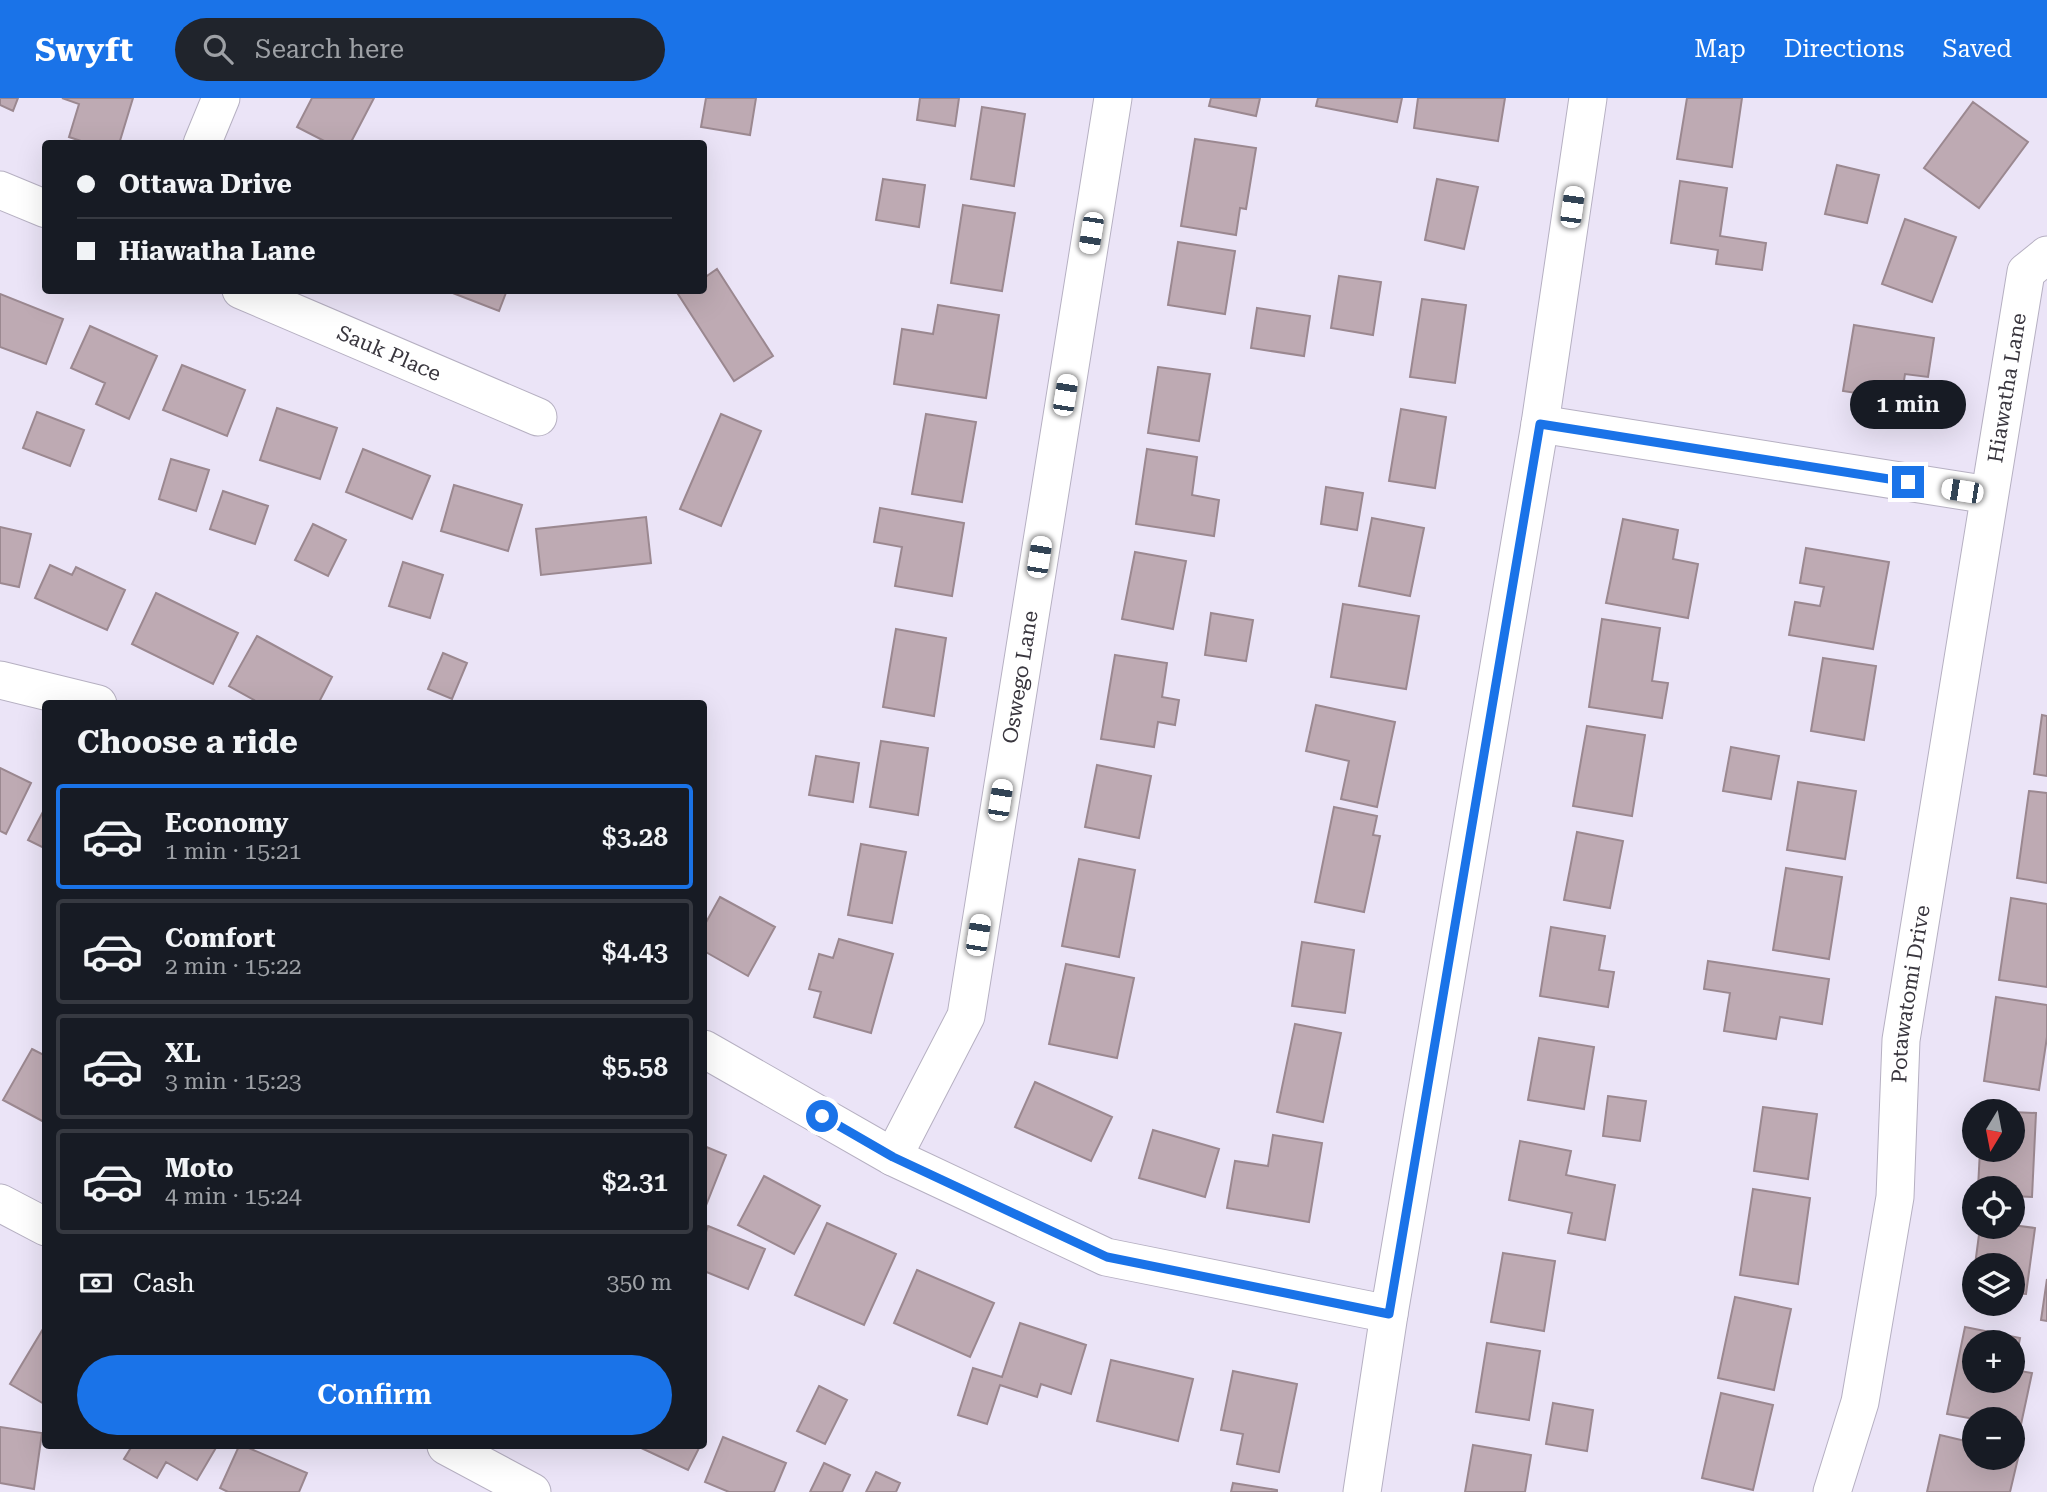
<!DOCTYPE html>
<meta charset="utf-8">
<style>
body{margin:0;font-family:"Roboto Serif",serif;background:#20242c;color:#f1f3f6;height:100vh;display:flex;flex-direction:column;font-size:26px;white-space:nowrap}
*{box-sizing:border-box;margin:0}
p{font-size:23px;color:#9ea1a6}
.icon{flex:none;width:38px;height:38px;fill:none;stroke:currentColor;stroke-width:2;stroke-linecap:round;stroke-linejoin:round}
.map{position:relative;flex:1;overflow:hidden}
.sheet{position:absolute;left:42px;top:602px;width:665px;height:749px;display:flex;flex-direction:column;background:#171b24;border-radius:7px;box-shadow:0 7px 28px #0002}
.sheet>*{flex:none}
.banner{position:absolute;left:42px;top:42px;width:665px;height:154px;border-radius:7px;box-shadow:0 7px 28px #0002;display:grid;align-content:center;height:154px;padding:0 35px;background:#171b24}
.needle{width:46px;rotate:190deg}
.tools{position:absolute;left:1962px;top:1001px;display:grid;gap:14px}
.tools a{display:grid;place-items:center;width:63px;height:63px;border-radius:50%;background:#171b24;box-shadow:0 7px 28px #0002;font-size:35px}
.end{position:absolute;width:32px;height:32px;margin:-16px;border:9px solid #1a73e8;background:#fff;box-shadow:0 0 0 4px #fff}
.from{border-radius:50%}
.bubble{position:absolute;height:49px;border-radius:24px;background:#171b24;box-shadow:0 7px 28px #0002;font-size:23px;font-weight:600;line-height:49px;text-align:center}
.car{position:absolute;width:21px;height:42px;margin:-21px -10px;border-radius:9px;box-shadow:0 0 5px 2px #0007;background:linear-gradient(#fff 24%,#345 0 40%,#fff 0 76%,#345 0 86%,#fff 0)}
.banner b{display:flex;align-items:center;gap:24px;height:66px;font-size:26px}
.banner b+b{border-top:2px solid #363941}
.banner i{width:18px;height:18px;background:#f1f3f6}
ul{padding:0;list-style:none}
li{display:flex;align-items:center;gap:21px;height:105px;margin:0 14px 10px;padding:0 21px;border:4px solid #363941;border-radius:7px}
li div{flex:1}
li b{display:block;font-size:26px}
li em{font-style:normal;font-weight:600}
li.selected{border-color:#1a73e8}
li>.icon{width:63px;height:63px;stroke-width:1.5}
h2{padding:0 35px;font-size:32px;line-height:84px}
.pay{display:flex;align-items:center;gap:18px;height:77px;padding:0 35px;font-size:26px}
.pay p{margin-inline-start:auto}
.action{display:flex;gap:14px;margin-top:auto;padding:14px 35px}
.action a{flex:1;height:80px;border-radius:42px;background:#1a73e8;color:#fff;font-size:28px;font-weight:600;line-height:80px;text-align:center}
header{display:flex;align-items:center;gap:42px;box-sizing:border-box;height:98px;padding:0 35px;background:#1a73e8;color:#fff}
header strong{font-size:33px}
nav{display:flex;gap:38px;margin-inline-start:auto;font-size:24px}
.search{width:490px;height:63px;background:#20242c;display:flex;align-items:center;gap:18px;box-sizing:border-box;padding:0 24px;border-radius:38px;color:#9ea1a6;font-size:26px}
.map>svg:first-child{display:block}
</style>
<header>
<strong>Swyft</strong>
<div class="search"><svg class="icon" aria-label="search" viewBox="0 0 24 24"><circle cx="10" cy="10" r="6"/><path d="M15 15l6 6"/></svg>Search here</div>
<nav><a>Map</a><a>Directions</a><a>Saved</a></nav>
</header>
<div class="map">
<svg width="2047" height="1394" viewBox="0 0 2047 1394">
<rect width="100%" height="100%" fill="#ebe4f7"/>
<path fill="#beaab3" stroke="#9b8890" stroke-width="2" fill-rule="evenodd" d="M0,0H18L13,13L0,7Z
M62,0H133L119,46H90L69,39L79,6Z
M312,0H374L350,46H330L297,29Z
M706,0H756L750,37L701,29Z
M920,0H959L955,28L917,22Z
M1211,0H1260L1256,18L1209,8Z
M1318,0H1402L1397,24L1316,8Z
M1418,0H1505L1498,43L1414,30Z
M1687,0H1742L1732,69L1677,61Z
M1973,4L2028,44L1979,110L1924,70Z
M982,9L1025,16L1014,88L971,81Z
M1195,41L1256,50L1246,111L1240,110L1236,137L1181,128Z
M1837,67L1879,77L1867,125L1825,116Z
M883,81L925,87L919,129L876,122Z
M1437,81L1478,89L1464,151L1425,142Z
M1680,83L1727,90L1720,138L1766,145L1762,172L1716,166L1718,152L1671,145Z
M963,107L1015,115L1002,193L951,185Z
M1905,121L1956,139L1932,204L1882,186Z
M1178,144L1235,153L1225,216L1168,207Z
M717,171L773,258L734,283L678,196L684,192H704V180Z
M1339,178L1381,184L1373,237L1331,230Z
M445,192H507L499,213Z
M0,196L63,221L46,266L0,249Z
M1422,201L1466,207L1455,285L1410,279Z
M938,207L999,217L986,300L894,286L902,231L933,236Z
M1257,210L1310,218L1304,258L1251,250Z
M1854,227L1934,240L1928,279L1905,276L1901,302L1843,293Z
M90,228L157,258L129,321L96,306L105,285L71,270Z
M182,267L245,292L227,338L163,312Z
M1158,269L1210,276L1199,343L1148,335Z
M277,310L337,330L320,381L260,362Z
M1401,311L1446,319L1435,390L1389,383Z
M37,314L84,332L70,368L23,350Z
M721,316L761,333L721,428L680,411Z
M926,316L976,324L962,404L912,396Z
M363,351L430,378L412,421L346,394Z
M1147,351L1197,359L1192,397L1219,402L1214,438L1136,426Z
M171,361L209,372L196,413L159,401Z
M454,387L522,407L508,453L441,433Z
M1326,389L1363,395L1357,432L1321,426Z
M223,393L268,408L255,446L210,431Z
M880,410L964,425L952,498L895,488L902,449L874,444Z
M646,419L651,465L541,477L536,431Z
M1372,420L1424,430L1410,498L1359,488Z
M1623,421L1678,432L1673,461L1698,466L1688,520L1606,505Z
M313,426L346,442L328,478L295,462Z
M0,429L31,436L19,489L0,485Z
M1806,450L1889,464L1873,551L1789,537L1795,504L1820,508L1824,489L1800,485Z
M1135,454L1186,463L1173,531L1122,521Z
M403,464L443,477L430,520L389,508Z
M50,467L72,477L76,469L125,492L107,532L35,500Z
M156,495L238,535L213,586L132,546Z
M1343,506L1419,518L1406,591L1331,579Z
M1211,515L1253,522L1246,563L1205,557Z
M1602,521L1660,530L1652,583L1668,585L1662,620L1589,609Z
M896,531L946,540L934,618L883,609Z
M257,538L332,579L318,606H261L229,588Z
M443,555L467,565L452,601L428,591Z
M1115,557L1167,565L1162,599L1179,602L1175,627L1158,624L1154,649L1101,641Z
M1823,560L1876,568L1864,642L1811,633Z
M1316,607L1395,624L1377,709L1341,701L1349,663L1306,653Z
M2042,617L2047,618V678L2034,676Z
M1587,628L1645,637L1632,718L1573,708Z
M881,643L928,650L918,717L870,709Z
M1731,649L1779,658L1771,701L1723,693Z
M816,658L859,665L853,704L809,697Z
M1097,667L1151,678L1139,740L1085,729Z
M0,670L31,685L6,736L0,733Z
M1798,684L1856,693L1845,761L1787,752Z
M2029,693L2047,695V785L2017,780Z
M46,708V751L28,742Z
M1334,709L1377,718L1373,737L1380,738L1364,814L1315,804Z
M1577,734L1623,743L1610,810L1564,802Z
M861,746L906,754L892,825L848,817Z
M1079,761L1135,772L1119,859L1062,848Z
M1786,770L1842,779L1829,861L1773,852Z
M720,799L775,829L748,878L704,853V828Z
M2011,800L2047,806V889L1999,882Z
M1551,829L1605,838L1599,872L1614,874L1608,909L1540,898Z
M839,841L893,856L871,935L814,919L821,894L809,891L819,856L833,860Z
M1302,844L1354,852L1345,915L1292,908Z
M1708,863L1829,881L1822,926L1780,919L1776,941L1724,933L1730,895L1704,891Z
M1066,866L1134,880L1117,960L1049,946Z
M1996,899L2047,907V939L2039,992L1984,983Z
M1295,926L1341,935L1323,1024L1277,1014Z
M1539,940L1594,949L1584,1011L1528,1002Z
M32,951L46,958V1025L3,1002Z
M1035,984L1112,1019L1091,1063L1015,1029Z
M1608,998L1646,1003L1640,1043L1603,1038Z
M1763,1009L1817,1016L1808,1081L1754,1073Z
M2012,1014L2036,1015L2032,1099L2012,1098V1090H1978L1980,1052H2012Z
M1153,1032L1219,1051L1205,1099L1139,1080Z
M1273,1037L1322,1045L1309,1124L1227,1110L1235,1063L1268,1068Z
M1520,1043L1571,1053L1566,1077L1615,1087L1605,1142L1568,1135L1572,1115L1509,1102Z
M704,1048L726,1057L705,1110H704Z
M764,1078L820,1108L794,1156L738,1127Z
M1753,1091L1810,1100L1798,1186L1740,1177Z
M827,1125L896,1156L864,1227L795,1197Z
M2012,1127L2035,1130L2026,1196L2012,1195V1167H1975L1980,1129Z
M708,1128L765,1151L748,1191L704,1173V1140Z
M1503,1155L1555,1163L1544,1233L1491,1224Z
M917,1172L994,1205L970,1259L894,1225Z
M2047,1181V1223L2041,1222Z
M1735,1199L1791,1211L1774,1292L1718,1280Z
M1020,1225L1086,1247L1071,1296L1041,1286L1037,1299L1000,1287L987,1326L958,1317L973,1270L1002,1279Z
M1965,1229L2020,1240L2014,1272L2032,1275L2020,1331L2012,1329V1321H1974L1947,1316ZM1974,1244H2012V1283H1974Z
M43,1231L46,1232V1307L10,1286Z
M1487,1245L1540,1253L1529,1322L1476,1314Z
M1111,1262L1193,1281L1178,1343L1097,1323Z
M1233,1273L1297,1286L1279,1374L1237,1366L1243,1336L1221,1332Z
M819,1288L847,1302L825,1346L797,1333Z
M1721,1295L1773,1307L1753,1392L1702,1380Z
M1553,1305L1593,1312L1587,1353L1546,1346Z
M0,1329L42,1335L34,1391L0,1385Z
M1940,1337L1974,1345V1360H2012V1354L2019,1356L2010,1394H1927Z
M723,1339L786,1365L774,1394H729L705,1384Z
M1473,1347L1531,1357L1525,1394H1465Z
M132,1348H217L197,1382L166,1364L157,1380L124,1361Z
M239,1348H244L307,1375L299,1394H228L220,1390Z
M637,1348H700L688,1372Z
M824,1365L850,1377L842,1394H810Z
M876,1374L900,1385L896,1394H866Z
M1233,1385L1277,1392V1394H1231Z"/>
<g fill="none" stroke-linecap="round" stroke-linejoin="round">
<g stroke="#b6b0c2" stroke-width="39">
<g id="minor">
<path d="M202,46L221,0"/>
<path d="M0,92L46,111"/>
<path id="s1" d="M241,192L538,319"/>
<path d="M1540,326L1989,397"/>
<path d="M0,582L98,606"/>
<path d="M704,951L893,1059L1106,1159L1389,1216"/>
<path id="s2" d="M893,1059L966,918L1113,0"/>
<path d="M0,1105L46,1129"/>
<path d="M446,1348L532,1394"/>
<path d="M1362,1394L1389,1216L1540,326L1588,0"/>
<path id="s3" d="M1832,1394L1860,1304L1895,1099L1901,942L2026,174L2047,157"/>
</g>
</g>
<use href="#minor" stroke="#fff" stroke-width="37"/>
</g>
<g fill="none" stroke-linecap="round" stroke-linejoin="round">
<path stroke="#1a73e8" stroke-width="9" d="M822,1018L893,1059L1107,1159L1389,1216L1540,326L1908,384"/>
</g>
<g text-anchor="middle" dominant-baseline="central" stroke-width="6" stroke-linejoin="round" paint-order="stroke">
<g font-size="21" fill="#39363e" stroke="#ebe4f7">
<text stroke="none"><textPath href="#s1" startOffset="161">Sauk Place</textPath></text>
<text stroke="none"><textPath href="#s3" startOffset="1120">Hiawatha Lane</textPath></text>
<text stroke="none"><textPath href="#s2" startOffset="502">Oswego Lane</textPath></text>
<text stroke="none"><textPath href="#s3" startOffset="506">Potawatomi Drive</textPath></text>
</g>
</g>
</svg>
<div class="tools">
<a><svg class="needle" viewBox="-14 -14 28 28"><path d="M0-13l5 13h-10z" fill="#e53935"/><path d="M0 13l5-13h-10z" fill="#9ea1a6"/></svg></a>
<a><svg class="icon" aria-label="locate" viewBox="0 0 24 24"><circle cx="12" cy="12" r="6"/><path d="M12 2v4M12 18v4M2 12h4M18 12h4"/></svg></a>
<a><svg class="icon" aria-label="layers" viewBox="0 0 24 24"><path d="M12 4l9 5-9 5-9-5zM3 14l9 5 9-5"/></svg></a>
<a>+</a>
<a>−</a>
</div>
<i class="end from" style="left:822px;top:1018px"></i>
<i class="end" style="left:1908px;top:384px"></i>
<div class="bubble" style="left:1850px;top:282px;width:116px">1 min</div>
<i class="car" style="left:1572px;top:109px;rotate:8deg"></i>
<i class="car" style="left:1091px;top:135px;rotate:189deg"></i>
<i class="car" style="left:1065px;top:297px;rotate:9deg"></i>
<i class="car" style="left:1962px;top:393px;rotate:279deg"></i>
<i class="car" style="left:1039px;top:459px;rotate:9deg"></i>
<i class="car" style="left:1000px;top:702px;rotate:9deg"></i>
<i class="car" style="left:978px;top:837px;rotate:9deg"></i>
<div class="banner">
<b><i class="from"></i>Ottawa Drive</b>
<b><i></i>Hiawatha Lane</b>
</div>
<section class="sheet">
<h2>Choose a ride</h2>
<ul>
<li class="selected"><svg class="icon" aria-label="car" viewBox="0 0 24 24"><path d="M5 17H2v-5l4-1 3-4h7l3 4 3 1v5h-3M9 17h6M6 11h13"/><circle cx="7" cy="17" r="2"/><circle cx="17" cy="17" r="2"/></svg><div><b>Economy</b><p>1 min · 15:21</p></div><em>$3.28</em></li>
<li><svg class="icon" aria-label="car" viewBox="0 0 24 24"><path d="M5 17H2v-5l4-1 3-4h7l3 4 3 1v5h-3M9 17h6M6 11h13"/><circle cx="7" cy="17" r="2"/><circle cx="17" cy="17" r="2"/></svg><div><b>Comfort</b><p>2 min · 15:22</p></div><em>$4.43</em></li>
<li><svg class="icon" aria-label="car" viewBox="0 0 24 24"><path d="M5 17H2v-5l4-1 3-4h7l3 4 3 1v5h-3M9 17h6M6 11h13"/><circle cx="7" cy="17" r="2"/><circle cx="17" cy="17" r="2"/></svg><div><b>XL</b><p>3 min · 15:23</p></div><em>$5.58</em></li>
<li><svg class="icon" aria-label="car" viewBox="0 0 24 24"><path d="M5 17H2v-5l4-1 3-4h7l3 4 3 1v5h-3M9 17h6M6 11h13"/><circle cx="7" cy="17" r="2"/><circle cx="17" cy="17" r="2"/></svg><div><b>Moto</b><p>4 min · 15:24</p></div><em>$2.31</em></li>
</ul>
<div class="pay"><svg class="icon" aria-label="cash" viewBox="0 0 24 24"><path d="M3 7h18v10H3z"/><circle cx="12" cy="12" r="2"/></svg>Cash<p>350 m</p></div>
<div class="action"><a>Confirm</a></div>
</section>
</div>
